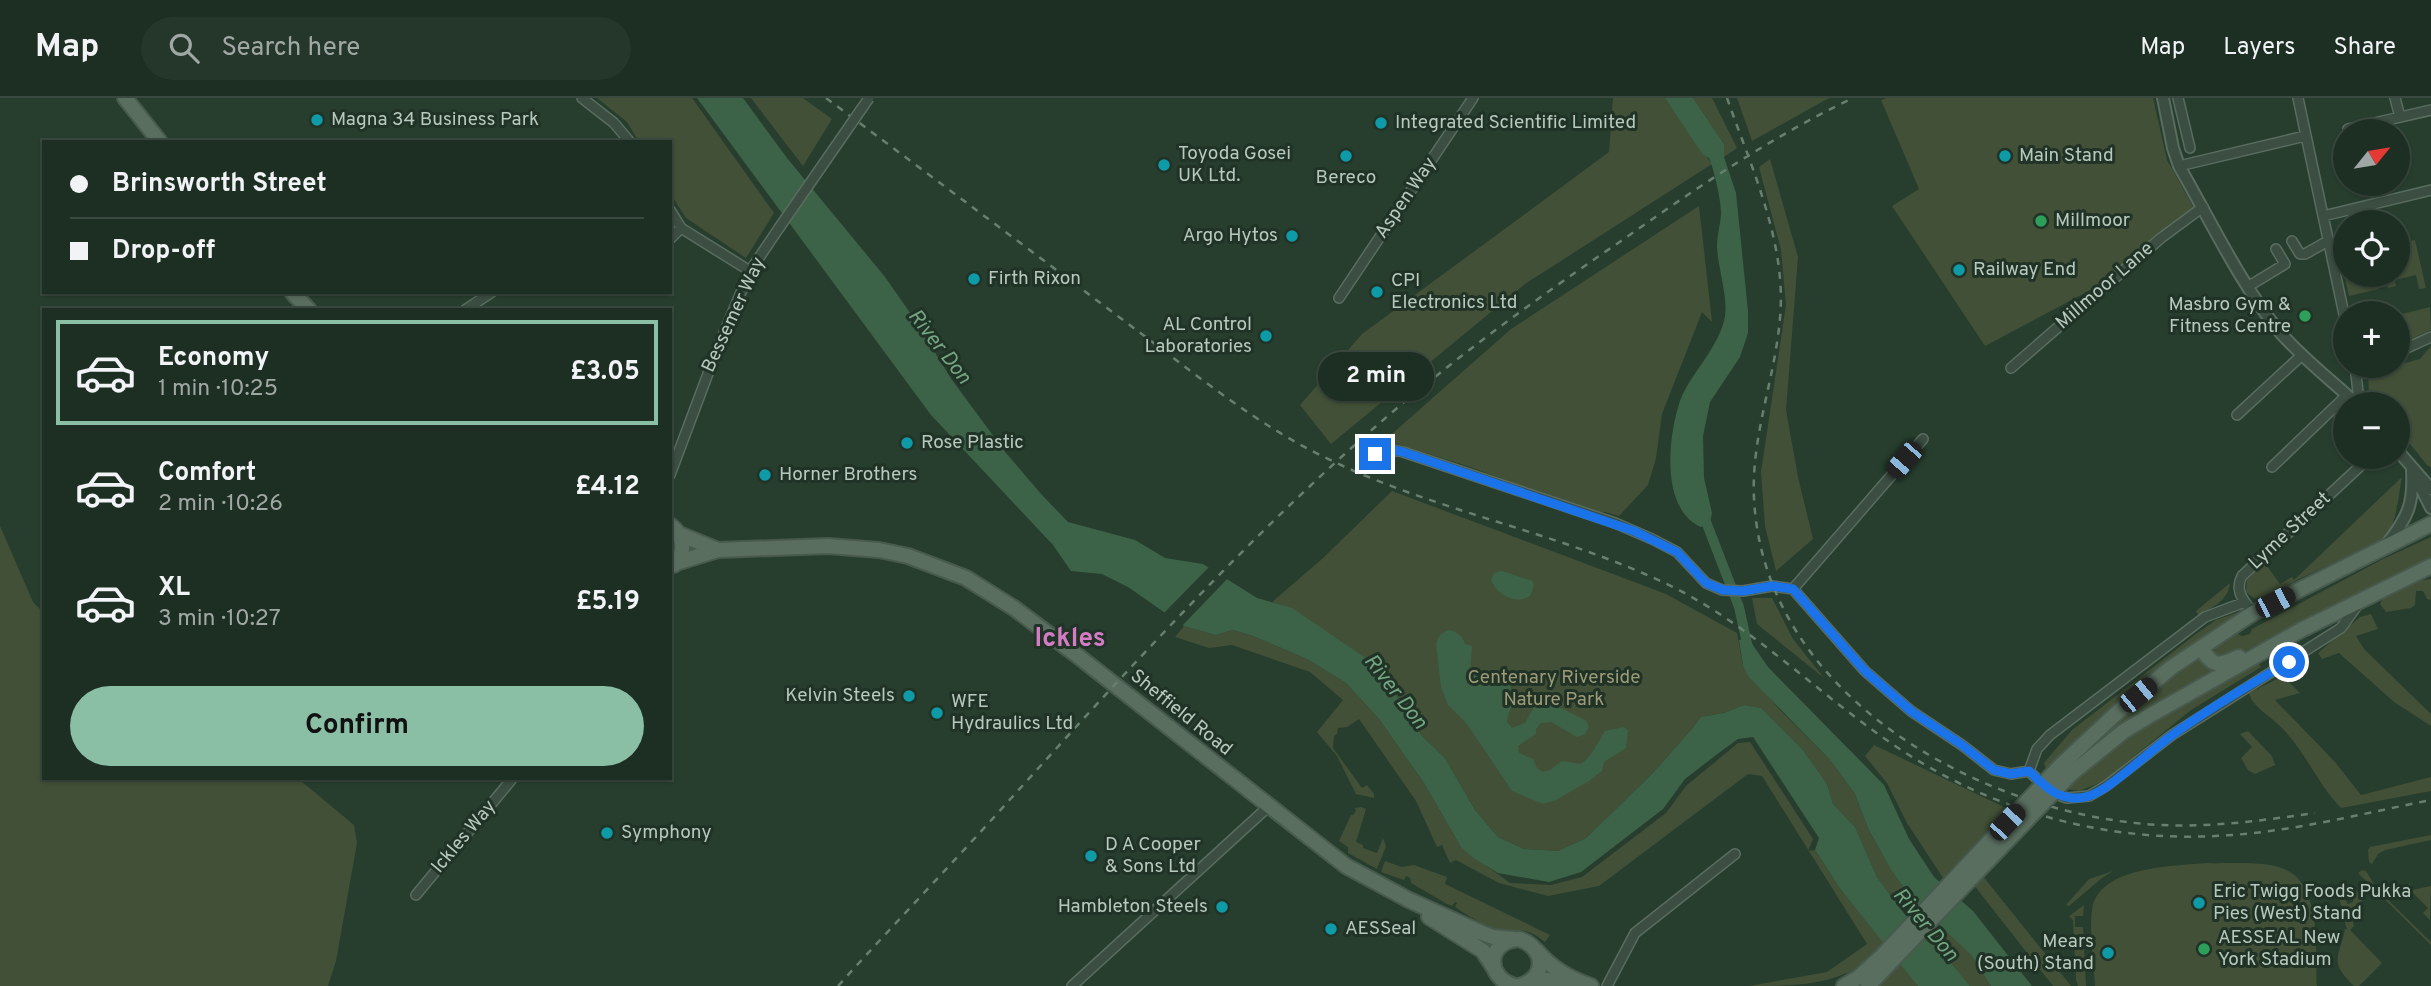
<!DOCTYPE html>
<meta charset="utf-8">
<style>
body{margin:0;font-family:Overpass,sans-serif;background:#25362a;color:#f1f3f6;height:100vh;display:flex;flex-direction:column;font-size:26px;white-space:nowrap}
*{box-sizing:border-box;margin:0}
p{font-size:23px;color:#a0a8a5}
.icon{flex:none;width:38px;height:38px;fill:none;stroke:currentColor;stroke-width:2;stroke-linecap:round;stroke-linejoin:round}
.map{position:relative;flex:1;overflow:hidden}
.panel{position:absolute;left:42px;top:210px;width:630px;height:472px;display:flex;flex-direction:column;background:#1d2e22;border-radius:0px;box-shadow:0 2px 5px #0004,0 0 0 2px #3b4a40}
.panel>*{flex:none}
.guide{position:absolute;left:42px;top:42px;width:630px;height:154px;border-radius:0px;box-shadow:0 2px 5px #0004,0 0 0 2px #3b4a40;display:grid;align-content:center;height:154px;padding:0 28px;background:#1d2e22}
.needle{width:46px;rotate:60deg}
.tools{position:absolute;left:2333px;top:21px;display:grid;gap:14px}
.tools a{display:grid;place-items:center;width:77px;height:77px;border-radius:50%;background:#1d2e22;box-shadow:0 2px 5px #0004,0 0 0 2px #3b4a40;font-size:35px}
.end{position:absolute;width:32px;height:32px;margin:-16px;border:9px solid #1a73e8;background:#fff;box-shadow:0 0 0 4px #fff}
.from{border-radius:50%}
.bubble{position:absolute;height:49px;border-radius:24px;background:#1d2e22;box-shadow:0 2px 5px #0004,0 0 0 2px #3b4a40;font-size:23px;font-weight:700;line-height:49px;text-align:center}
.car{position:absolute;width:21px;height:42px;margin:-21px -10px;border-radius:9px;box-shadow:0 0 5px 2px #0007;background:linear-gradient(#222 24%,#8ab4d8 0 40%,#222 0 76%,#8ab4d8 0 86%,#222 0)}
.guide b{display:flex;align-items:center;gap:24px;height:66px;font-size:26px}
.guide b+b{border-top:2px solid #3b4a40}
.guide i{width:18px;height:18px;background:#f1f3f6}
ul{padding:12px 0 0;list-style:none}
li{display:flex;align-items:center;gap:21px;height:105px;margin:0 14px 10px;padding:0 14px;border:4px solid transparent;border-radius:0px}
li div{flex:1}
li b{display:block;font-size:26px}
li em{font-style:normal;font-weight:700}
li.on{border-color:#8abfa5}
li>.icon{width:63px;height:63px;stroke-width:1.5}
.action{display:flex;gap:14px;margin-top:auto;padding:14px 28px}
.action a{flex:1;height:80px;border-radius:42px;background:#8abfa5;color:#111;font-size:28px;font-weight:700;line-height:80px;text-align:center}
header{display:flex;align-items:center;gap:42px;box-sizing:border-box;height:98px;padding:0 35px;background:#1d2e22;border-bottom:2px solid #3b4a40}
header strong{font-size:33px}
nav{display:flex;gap:38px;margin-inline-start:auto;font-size:24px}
.search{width:490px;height:63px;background:#25362a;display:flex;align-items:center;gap:18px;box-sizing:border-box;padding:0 24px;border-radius:38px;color:#a0a8a5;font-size:26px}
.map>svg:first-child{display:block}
</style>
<header>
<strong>Map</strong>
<div class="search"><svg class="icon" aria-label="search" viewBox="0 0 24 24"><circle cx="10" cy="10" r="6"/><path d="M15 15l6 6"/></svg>Search here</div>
<nav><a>Map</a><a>Layers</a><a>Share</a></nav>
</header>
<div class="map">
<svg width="2431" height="888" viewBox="0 0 2431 888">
<rect width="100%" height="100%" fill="#273e2e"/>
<path fill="#425037" d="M597,0H692L774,115L746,160L686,120L670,95V44H639L627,24Z
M751,0H803L832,21L803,68Z
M1613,0H1665L1712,66L1525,186L1331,346L1300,307L1362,236L1609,54Z
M1693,0H1712L1737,50L1724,59V46Z
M1737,0H1829L1752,43Z
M1887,0H2153L2167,62L2195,112L2098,188L1985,248L1892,108L1919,91L1881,2Z
M1770,61L1798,159L1786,312L1798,379L1813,441L1776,473L1765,428L1761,374L1786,207L1781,152L1759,69Z
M1699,108L1712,224L1702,214L1662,316L1656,360L1648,387L1619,418L1605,414L1595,415L1470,369L1385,342L1511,231Z
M2415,142L2426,190L2419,191L2416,177L2395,182L2396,188L2388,190L2387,187L2378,188L2379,191L2349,198L2340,159L2345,157V177H2398V146Z
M2430,209L2431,232L2398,247V217Z
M2431,248V369L2427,367L2398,331V306H2377L2369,297L2368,275L2420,261Z
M2402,379C2398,400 2397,424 2385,441L2297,482L2278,494L2255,501L2246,494L2247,482L2265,465L2280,486L2292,479L2294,482Z
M1392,393L1666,496L1737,535L1743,567L1779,611L1831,663L1855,696L1868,730L1891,772L1911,800L1902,813L1877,779L1855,729L1833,706L1827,686L1803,652L1761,610L1744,607L1724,615L1701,619L1691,632L1651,677L1586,740L1558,753L1524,751L1498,739L1475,712L1445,660L1422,638L1386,581L1292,511L1272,504L1322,461Z
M0,428L33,504L44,515V681H294L301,683L354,727L357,745L336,863L328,888H0Z
M2431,439V460L2280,537L2238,556L2219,559L2214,554L2216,547L2238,536L2242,538L2250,536L2252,531L2383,461Z
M2431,481V502L2427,501L2423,493H2416L2415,507L2411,510L2386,514L2380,506C2387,489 2414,483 2431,481Z
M2230,485C2228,503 2213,509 2198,517L2196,513Z
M1752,500H1772L1793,541L1824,580L1757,526Z
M2242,513L2108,614L2046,672L2044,665L2072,632L2196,536L2216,522Z
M2371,516L2378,531L2356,538L2364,551L2431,616V628L2394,604L2339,555L2322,561L2318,555L2360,519Z
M1184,528L1215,537L1233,532L1253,538L1307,561L1346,585L1379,621L1424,685L1461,749L1510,785L1551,787L1582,779L1666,715L1686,688L1738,645L1750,644L1813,741L1808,753L1815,752L1841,792L1884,845C1875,853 1866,864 1856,871C1822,888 1788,888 1749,888L1827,874L1867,846L1762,678L1748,676L1599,788L1548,798L1499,785L1456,762L1450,765L1442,747L1437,749L1416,703L1359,621L1347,629L1338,630L1337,636L1334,638L1333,650L1362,690L1367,687L1374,696V700L1356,696L1337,658L1317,634L1343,602L1310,574L1232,547L1209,550L1175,539Z
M2198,559L2210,570L2221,571L2119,629L2082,657L2114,626Z
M2258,564L2261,569L2191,612L2104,683L2079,693L2066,691L2105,654L2155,619Z
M2277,581L2288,583L2300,595L2275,602L2335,664L2361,697L2431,679V693L2341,710C2319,688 2305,653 2282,630C2272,619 2252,609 2249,595Z
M2248,633L2272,658L2275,667L2255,676L2248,672L2241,660L2252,649L2240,636Z
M1874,647L2008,711L1943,780L1907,725L1887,685L1865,658Z
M1361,709L1366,711L1356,744L1363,747V750L1377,755L1383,740L1386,748L1377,771L1348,755V749L1339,743L1351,717H1353L1356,713L1355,710Z
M2431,737V742L2385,752L2378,756L2372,766L2369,764L2368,752L2370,749Z
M1385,763L1402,769L1414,767L1447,779L1445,786L1550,837L1545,844C1523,826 1519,836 1496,831C1482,827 1467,817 1455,809L1457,805L1455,804L1452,808L1447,806L1411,785L1410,780L1406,778L1404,782L1381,774Z
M2208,765C2230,766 2269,762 2288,773C2322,790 2315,856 2317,888H2095C2094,866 2089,833 2092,812C2098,768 2174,768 2208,765Z
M2362,772L2366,773L2377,791L2431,844V847L2358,775Z
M2113,773L2102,780L2069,808L2066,807L2089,781Z
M1982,777L2068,884L2071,888H2053L1973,786Z
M2410,785L2412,792L2431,788L2430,822L2423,815L2428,810L2412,794L2406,799L2404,790Z
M2353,793H2356L2364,801L2356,808L2353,816L2344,817L2338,797L2341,796L2348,806L2353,804Z
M2084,807L2083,818H2075V829H2083L2086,888H2078L2076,882L2073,822L2069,818Z
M2352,821L2354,828L2350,832L2382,865L2359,888H2354C2328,863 2339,861 2345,831H2347L2344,822Z
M1945,831L1971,857L1991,888H1970L1928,840Z
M1901,864L1918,888H1878Z"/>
<path fill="#3c6348" d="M697,0H743L787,60L885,179L913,219L952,282L1006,355L1042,397L1068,424L1135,442L1165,460L1203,466L1257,500L1292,510L1370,563L1386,581L1422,638L1445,660L1475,712L1498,739L1524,751L1558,753L1586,740L1651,677L1691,632L1701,619L1724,615L1744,607L1761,610L1803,652L1827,686L1833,706L1855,729L1877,779L1902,813L1946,859L1970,888H1918L1841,792L1815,752L1819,740L1753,639L1738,641L1716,657L1685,681L1663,711L1581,774L1549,784L1498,775L1472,759L1461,749L1424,685L1379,621L1346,585L1307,561L1253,538L1233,532L1215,537L1184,528L1128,489L1102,476L1071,473L1053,447L931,317Z
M1665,0H1693L1724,46V59L1736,95L1748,213V235L1740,259L1710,304L1703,338L1704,380L1712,415L1710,425L1701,429C1660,411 1668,339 1680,303C1691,274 1720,249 1725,218C1728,199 1718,170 1717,149C1717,138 1720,128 1721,117C1722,106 1714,71 1709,60L1703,57Z
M1502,473L1532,483L1534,487L1530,498C1515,507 1497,497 1491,482L1494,475Z
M1448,532C1458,534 1462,537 1465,546L1472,548L1470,575C1486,574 1515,578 1513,602C1512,610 1508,614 1507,624L1512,630L1525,625L1535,607L1543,601L1587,623L1589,629L1585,636L1577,639L1551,624L1541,625L1536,631V636L1518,648L1519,655L1533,661L1537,670L1543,674L1550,672L1562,663L1581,666C1591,660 1598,644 1605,633L1624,629L1628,632L1626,650L1604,664L1602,673L1589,683L1556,702L1543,706L1512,693L1467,626L1448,607L1441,589L1436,545L1440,537Z
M1748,540L1768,569L1884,687L1909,741L1934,779L1973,813L2032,888H1991L1971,857L1911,800L1891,772L1868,730L1855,696L1831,663L1748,578L1743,567L1739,542Z"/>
<path fill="#273e2e" d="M1211,467L1230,478L1180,530L1162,517Z"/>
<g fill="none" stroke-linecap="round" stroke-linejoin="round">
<path stroke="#3c6348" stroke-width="10" d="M1703,416L1739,509L1748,550"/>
<g stroke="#596c5f" stroke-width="12">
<path id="minor" d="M582,0L614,25L630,44
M2178,0L2190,50
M2298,0L2345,221
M2395,0L2400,19
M2348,31L2431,12
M2179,68L2305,38
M670,112L681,130L750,173
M2323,118L2431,92
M670,141L681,130
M2292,143L2300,156H2305L2328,143
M2249,188L2285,166L2276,151
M1339,200L1473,0
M465,212L492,194
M2398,254L2431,239
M2355,268L2358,294L2356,306
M2011,270L2161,140L2203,109
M2237,317L2302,257
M1375,356L1394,352L1403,354L1615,425L1652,441L1677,454L1706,485L1722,492L1743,493L1772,488L1793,491L1865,573L1911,613L1962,647L1994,672L2011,676L2029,673
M2272,369L2347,297
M670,377L718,249L750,173L779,130
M1793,491L1923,341
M2253,515C2244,503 2234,493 2242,478L2370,359
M2029,673L2050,694L2067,700L2089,698L2106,688L2172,637L2341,530L2359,505
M2029,673L2037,651L2050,637L2205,519L2245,504
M416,797L512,681
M1072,888L1268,709
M1607,888L1635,835L1735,756"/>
</g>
<g stroke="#596c5f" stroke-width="14">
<path id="tertiary" d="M2163,0L2173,50L2179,68C2209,120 2241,187 2279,233C2302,260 2331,282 2357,306
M2398,353L2431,391
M2415,378L2431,410
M2387,446C2407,420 2414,407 2412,373"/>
</g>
<g stroke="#475a4d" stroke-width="18">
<path id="primary" d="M125,0L160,44
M292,194L309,212
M670,427C685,438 686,454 674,467
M679,436L718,452
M676,465L718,452L828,448L879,452L908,458L966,480L1014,510L1078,558L1346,768L1409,802L1482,835L1493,839L1514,841
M2201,550C2214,570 2219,568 2239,559
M2061,667L2120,612L2172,569L2253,515L2431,426
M2071,676L2124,633L2149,618L2301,532L2431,468
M1429,819L1483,853L1494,870
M1537,853C1551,870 1570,881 1591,888
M1528,885L1547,882H1574
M1515,888C1485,880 1486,843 1519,841C1547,850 1547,882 1518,888
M1844,888L1859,879L1881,859
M1868,888L1890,865"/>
</g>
<use href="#minor" stroke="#3b4e41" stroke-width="9"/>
<use href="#tertiary" stroke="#3b4e41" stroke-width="10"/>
<use href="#primary" stroke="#596e5f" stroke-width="14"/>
<path stroke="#687f70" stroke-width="2.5" stroke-dasharray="7 7" stroke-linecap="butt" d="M826,0C924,73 1022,146 1119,219C1184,267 1249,322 1322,358C1434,414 1561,434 1673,489C1754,530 1814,592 1888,643C1983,710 2099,744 2215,738C2288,735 2360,716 2431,702
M1727,0C1751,69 1787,145 1780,220C1775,281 1751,338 1754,400C1763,593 1971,711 2145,726C2202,731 2258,723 2315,715
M838,888C893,827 950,768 1005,707C1120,580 1237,451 1366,337C1446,266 1533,203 1621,143C1695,91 1771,39 1853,0"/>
<g stroke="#596c5f" stroke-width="12" stroke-linecap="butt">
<path id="minor-bridge" d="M779,130L869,0"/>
</g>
<g stroke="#475a4d" stroke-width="18" stroke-linecap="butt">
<path id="primary-bridge" d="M1881,859L2061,667
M1890,865L2071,676"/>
</g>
<use href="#minor-bridge" stroke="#3b4e41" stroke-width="9"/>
<use href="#primary-bridge" stroke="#596e5f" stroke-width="14"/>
</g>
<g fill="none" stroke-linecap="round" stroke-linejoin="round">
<path stroke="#1a73e8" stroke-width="9" d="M1375,356L1394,352L1403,354L1634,433L1677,454L1706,485L1723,492L1743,493L1772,488L1793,491L1865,573L1911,613L1962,647L1994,672L2011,676L2029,673C2046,690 2062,706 2089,698C2109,692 2151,652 2171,638C2208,611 2249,587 2289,564"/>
</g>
<g fill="#0f9aa8" stroke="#203326" stroke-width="2.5">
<circle cx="317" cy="22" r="7"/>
<circle cx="1381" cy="25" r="7"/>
<circle cx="1346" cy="58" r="7"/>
<circle cx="2005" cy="58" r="7"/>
<circle cx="1164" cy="67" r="7"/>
<circle cx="1292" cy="138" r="7"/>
<circle cx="1959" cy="172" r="7"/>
<circle cx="974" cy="181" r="7"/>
<circle cx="1377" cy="194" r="7"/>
<circle cx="1266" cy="238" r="7"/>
<circle cx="907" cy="345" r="7"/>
<circle cx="765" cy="377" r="7"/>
<circle cx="909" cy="598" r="7"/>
<circle cx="937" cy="615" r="7"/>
<circle cx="607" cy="735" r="7"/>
<circle cx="1091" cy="758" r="7"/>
<circle cx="2199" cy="805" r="7"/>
<circle cx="1222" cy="809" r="7"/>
<circle cx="1331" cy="831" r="7"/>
<circle cx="2108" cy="855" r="7"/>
</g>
<g fill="#2e9e5b" stroke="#203326" stroke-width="2.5">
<circle cx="2041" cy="123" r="7"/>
<circle cx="2305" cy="218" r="7"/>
<circle cx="2204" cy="851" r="7"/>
</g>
<g text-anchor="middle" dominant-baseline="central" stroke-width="6" stroke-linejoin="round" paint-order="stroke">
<g font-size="19" fill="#b7c9bd" stroke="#203326" text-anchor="start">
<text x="331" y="22">Magna 34 Business Park</text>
<text x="1395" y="25">Integrated Scientific Limited</text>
<text x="1178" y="56">Toyoda Gosei<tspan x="1178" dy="22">UK Ltd.</tspan></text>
<text x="2019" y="58">Main Stand</text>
<text x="1346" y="80" text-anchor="middle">Bereco</text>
<text x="2055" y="123">Millmoor</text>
<text x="1278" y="138" text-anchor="end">Argo Hytos</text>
<text x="1973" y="172">Railway End</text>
<text x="988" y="181">Firth Rixon</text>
<text x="1391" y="183">CPI<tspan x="1391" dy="22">Electronics Ltd</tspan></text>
<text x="2291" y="207" text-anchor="end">Masbro Gym &amp;<tspan x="2291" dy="22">Fitness Centre</tspan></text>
<text x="1252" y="227" text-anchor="end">AL Control<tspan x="1252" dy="22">Laboratories</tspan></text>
<text x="921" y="345">Rose Plastic</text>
<text x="779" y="377">Horner Brothers</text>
<text x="895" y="598" text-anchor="end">Kelvin Steels</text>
<text x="951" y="604">WFE<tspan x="951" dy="22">Hydraulics Ltd</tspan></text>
<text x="621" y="735">Symphony</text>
<text x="1105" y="747">D A Cooper<tspan x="1105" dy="22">&amp; Sons Ltd</tspan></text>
<text x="2213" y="794">Eric Twigg Foods Pukka<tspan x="2213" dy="22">Pies (West) Stand</tspan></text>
<text x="1208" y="809" text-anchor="end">Hambleton Steels</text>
<text x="1345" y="831">AESSeal</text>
<text x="2218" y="840">AESSEAL New<tspan x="2218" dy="22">York Stadium</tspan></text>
<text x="2094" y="844" text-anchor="end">Mears<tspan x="2094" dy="22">(South) Stand</tspan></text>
</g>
<g font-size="19" fill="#b7c9bd" stroke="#203326">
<text transform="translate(1406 100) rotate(-56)">Aspen Way</text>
<text transform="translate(2105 188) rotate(-41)">Millmoor Lane</text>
<text transform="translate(734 217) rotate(-65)">Bessemer Way</text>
<text transform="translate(2290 433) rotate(-43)">Lyme Street</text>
<text transform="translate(1181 615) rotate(39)">Sheffield Road</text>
<text transform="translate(464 739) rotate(-50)">Ickles Way</text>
</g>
<g font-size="19" fill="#9d9b77" stroke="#203326">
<text x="1554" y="580">Centenary Riverside<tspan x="1554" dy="22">Nature Park</tspan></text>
</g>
<g font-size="21" font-style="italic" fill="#73a582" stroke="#203326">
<text transform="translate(939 249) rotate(52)">River Don</text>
<text transform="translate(1395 594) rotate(52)">River Don</text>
<text transform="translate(1925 827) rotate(50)">River Don</text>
</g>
<g font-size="26" font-weight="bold" fill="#d37cc4" stroke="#203326">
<text x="1070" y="541">Ickles</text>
</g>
</g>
</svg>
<div class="tools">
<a><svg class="needle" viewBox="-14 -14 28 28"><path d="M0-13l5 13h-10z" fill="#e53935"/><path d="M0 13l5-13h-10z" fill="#a0a8a5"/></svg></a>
<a><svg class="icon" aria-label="locate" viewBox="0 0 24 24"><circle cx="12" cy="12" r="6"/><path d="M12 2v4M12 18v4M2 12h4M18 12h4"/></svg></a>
<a>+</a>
<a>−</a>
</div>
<i class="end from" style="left:2289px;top:564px"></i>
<i class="end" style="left:1375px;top:356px"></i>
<div class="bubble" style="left:1318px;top:254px;width:116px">2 min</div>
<i class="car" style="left:1904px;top:362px;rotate:221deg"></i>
<i class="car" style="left:2275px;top:504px;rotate:63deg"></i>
<i class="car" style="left:2138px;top:597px;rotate:51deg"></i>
<i class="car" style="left:2007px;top:724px;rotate:43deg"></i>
<div class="guide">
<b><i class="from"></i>Brinsworth Street</b>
<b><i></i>Drop-off</b>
</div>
<section class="panel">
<ul>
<li class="on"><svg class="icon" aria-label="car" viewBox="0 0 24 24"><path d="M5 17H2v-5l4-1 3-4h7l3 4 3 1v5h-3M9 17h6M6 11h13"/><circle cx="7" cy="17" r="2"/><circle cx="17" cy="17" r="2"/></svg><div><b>Economy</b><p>1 min · 10:25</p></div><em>£3.05</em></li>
<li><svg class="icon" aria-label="car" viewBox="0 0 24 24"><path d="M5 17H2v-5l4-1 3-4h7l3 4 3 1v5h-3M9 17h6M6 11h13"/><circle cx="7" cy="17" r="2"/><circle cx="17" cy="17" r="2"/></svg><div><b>Comfort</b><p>2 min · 10:26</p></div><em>£4.12</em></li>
<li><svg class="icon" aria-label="car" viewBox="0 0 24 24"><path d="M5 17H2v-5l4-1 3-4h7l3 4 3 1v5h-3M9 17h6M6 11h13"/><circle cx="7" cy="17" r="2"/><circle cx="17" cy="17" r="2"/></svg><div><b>XL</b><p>3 min · 10:27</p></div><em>£5.19</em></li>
</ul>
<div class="action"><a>Confirm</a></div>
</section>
</div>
